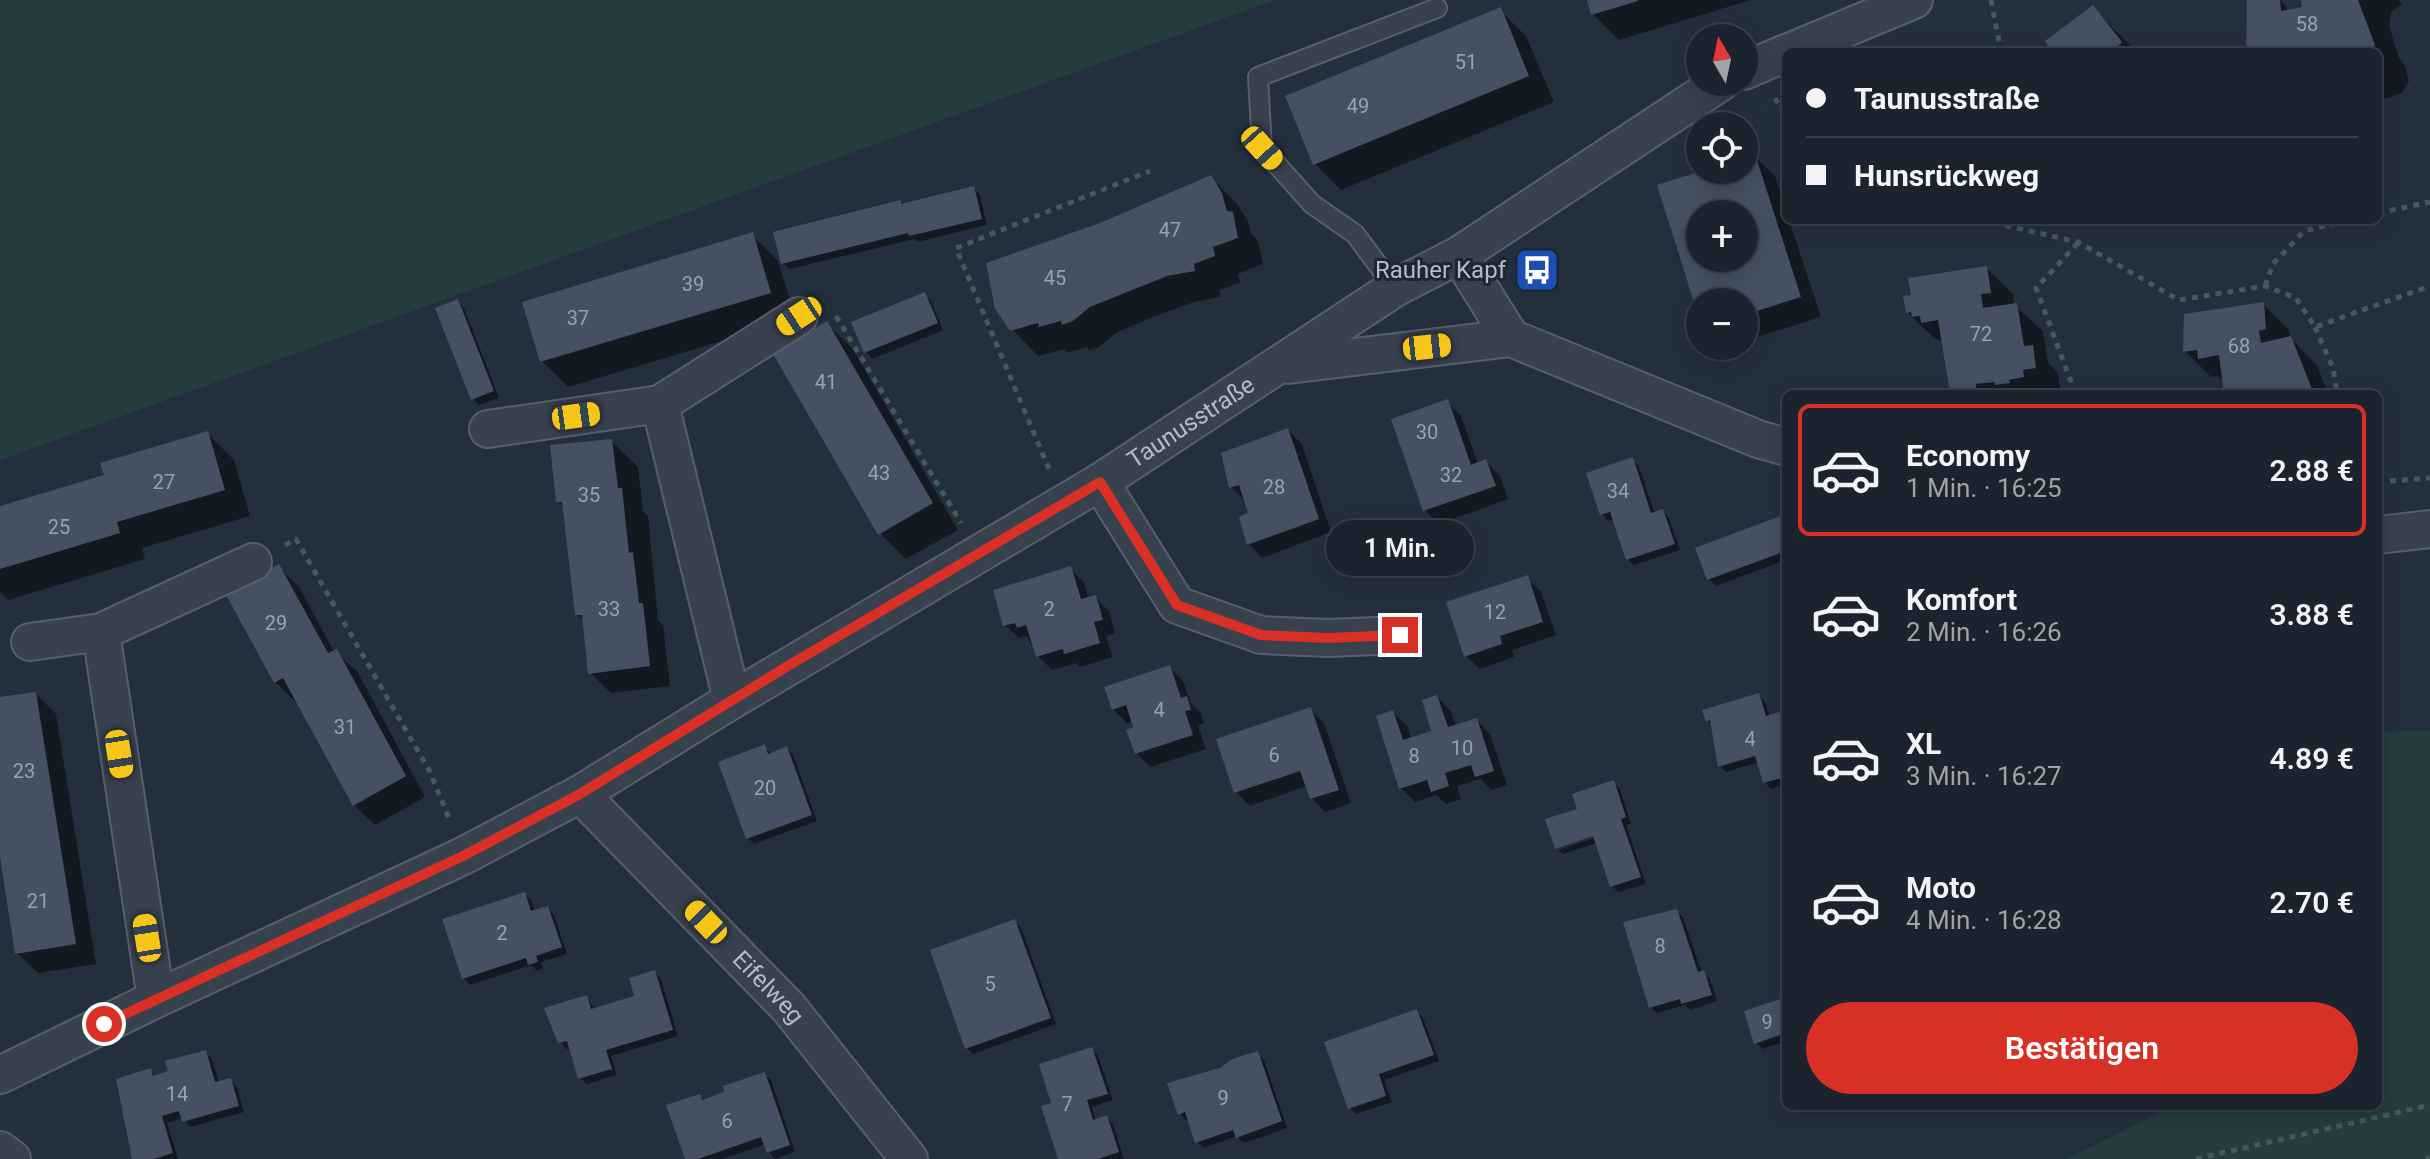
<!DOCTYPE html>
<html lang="de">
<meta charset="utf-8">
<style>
body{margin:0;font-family:Roboto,sans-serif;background:#282f3a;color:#f1f3f6;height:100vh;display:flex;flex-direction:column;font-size:30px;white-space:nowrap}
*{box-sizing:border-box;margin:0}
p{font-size:26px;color:#a0a4aa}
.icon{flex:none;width:44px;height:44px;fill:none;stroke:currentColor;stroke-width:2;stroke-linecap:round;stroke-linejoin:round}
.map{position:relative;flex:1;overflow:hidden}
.details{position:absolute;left:1782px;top:390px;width:600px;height:720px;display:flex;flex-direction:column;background:#1b232e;border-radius:12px;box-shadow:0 4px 20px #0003,0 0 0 2px #39404a}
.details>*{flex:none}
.banner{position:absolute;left:1782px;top:48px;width:600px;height:176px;border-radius:12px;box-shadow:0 4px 20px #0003,0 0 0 2px #39404a;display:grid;align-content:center;height:176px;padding:0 24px;background:#1b232e}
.needle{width:52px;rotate:351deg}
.tools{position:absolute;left:1686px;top:24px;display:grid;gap:16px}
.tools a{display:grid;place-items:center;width:72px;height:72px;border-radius:50%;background:#1b232e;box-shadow:0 4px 20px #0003,0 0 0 2px #39404a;font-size:40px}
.end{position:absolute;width:36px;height:36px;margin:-18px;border:10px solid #d93025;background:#fff;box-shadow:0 0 0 4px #fff}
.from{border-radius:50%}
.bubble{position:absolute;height:56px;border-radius:28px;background:#1b232e;box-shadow:0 4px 20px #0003,0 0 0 2px #39404a;font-size:26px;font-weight:600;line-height:56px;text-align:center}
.car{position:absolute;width:24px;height:48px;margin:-24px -12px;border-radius:10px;box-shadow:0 0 6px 2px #0007;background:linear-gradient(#f5c518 24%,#345 0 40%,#f5c518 0 76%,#345 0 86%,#f5c518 0)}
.banner b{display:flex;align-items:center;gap:28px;height:76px;font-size:30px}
.banner b+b{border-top:2px solid #39404a}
.banner i{width:20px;height:20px;background:#f1f3f6}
ul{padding:14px 0 0;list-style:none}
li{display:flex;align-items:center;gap:24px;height:132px;margin:0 16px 12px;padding:0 8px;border:4px solid transparent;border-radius:12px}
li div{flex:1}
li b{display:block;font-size:30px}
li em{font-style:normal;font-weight:600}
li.current{border-color:#d93025}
li>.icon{width:72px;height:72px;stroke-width:1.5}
.button{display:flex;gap:16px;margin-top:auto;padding:16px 24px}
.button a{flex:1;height:92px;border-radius:48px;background:#d93025;color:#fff;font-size:32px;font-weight:600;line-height:92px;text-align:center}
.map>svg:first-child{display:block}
</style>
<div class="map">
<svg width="2430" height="1159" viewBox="0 0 2430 1159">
<rect width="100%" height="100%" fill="#242f3e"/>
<path fill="#263c3f" d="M0,0H1275L0,460Z
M2430,730V1159H2067L2172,1106H2378V732Z"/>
<path fill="#0007" fill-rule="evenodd" d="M1589,0H1751L1619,40L1593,14Z
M2249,0H2280L2291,12L2305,9L2303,0H2399L2402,4L2391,12L2389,25L2398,56L2405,66L2409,81L2402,93L2378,101V52H2248Z
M2093,8L2128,43L2135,52H2053Z
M1500,10L1526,36L1554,102L1341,190L1315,164Z
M1754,156L1775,176L1786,211V220H1789L1821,317L1744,341V302H1700V313L1659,187L1711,170H1744V159ZM1700,214H1744V258H1700Z
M1211,177L1237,204L1248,221L1251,233L1258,241L1263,264L1238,274L1240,282L1220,290V297L1194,302L1153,317L1116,333L1099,347L1090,350L1086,347L1067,353L1064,349L1038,356L1012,329L1101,225Z
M973,189L980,195L987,225L918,242L915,239L789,269L783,263L900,203L903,205Z
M752,235L778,261L796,319L568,387L542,361Z
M1986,268L2013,294L2014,305L2043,331L2048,363L2058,373L2061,394L1952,392L1944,342L1934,338L1907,312Z
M924,294L931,301L943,330L872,359L866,352Z
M457,301L464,308L499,398L479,405L473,399Z
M2263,304L2289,330L2290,338L2317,365L2328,394H2226L2225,383L2218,376L2211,377L2185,351Z
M826,323L853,349L958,530L906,559L880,533Z
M1447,402L1461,416L1478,464L1486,462L1500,476L1508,499L1439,524L1425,510Z
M1288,430L1302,444L1331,532L1262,558L1249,544L1251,514L1245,501L1231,487Z
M208,434L234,460L250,516L142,548L145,559L8,600L0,592V508L106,476Z
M611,441L638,467L643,511L648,516L658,620L663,625L670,686L611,693L590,673L585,622L577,614L565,508L558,501Z
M1632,460L1639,466L1655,514L1663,511L1669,518L1680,550L1634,565L1627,559L1614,519L1608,521L1602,514Z
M1786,516V560L1716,586L1709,579L1698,549Z
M278,567L299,587L334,652L357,671L425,797L375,825L354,805L298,701L296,702L275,682Z
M1070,569L1084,582L1089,599L1095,597L1109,611L1115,633L1106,636L1113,657L1080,667L1076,663L1052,670L1038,656L1027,636L1019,638L1005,625Z
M1527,578L1541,592L1556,635L1512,650L1514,657L1480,669L1466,656Z
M1169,667L1183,681L1191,703L1200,712L1204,723L1198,725L1206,749L1150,767L1136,753L1133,721L1127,723L1113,709Z
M36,694L56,714L96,964L38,973L17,953L0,845V699Z
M1759,696L1765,702L1770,717L1786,712V784L1771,789L1765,782L1759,762L1726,772L1720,766L1713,726L1708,721Z
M1437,697L1451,711L1456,727L1476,720L1490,734L1507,785L1491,790L1481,779L1457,786L1461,799L1446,804L1436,795L1415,802L1401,788L1393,713L1407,726L1411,739L1434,732Z
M1310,709L1324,723L1351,803L1325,812L1312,798L1307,786L1250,806L1236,792Z
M764,747L772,754L787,748L793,755L817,821L754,844L748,838Z
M1613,782L1620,789L1631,824L1626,825L1646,884L1618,892L1612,886L1597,843L1563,854L1558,850L1603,835L1602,831L1557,846V849L1548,820L1579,810L1574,796Z
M524,894L531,900L535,912L548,908L554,915L567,954L541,962L543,968L537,971L531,965L470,985L464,978Z
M1676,911L1683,917L1702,973L1710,979L1717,1001L1690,1010L1685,1005L1657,1013L1651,1007Z
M1015,921L1021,928L1056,1024L973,1054L967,1048Z
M654,973L661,979L678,1036L611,1056L617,1075L587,1084L580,1078L571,1048L566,1049L560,1042L587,997L595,1010L637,997Z
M1786,999V1041L1763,1049L1756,1043Z
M1417,1011L1423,1018L1439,1061L1384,1080L1392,1102L1356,1114L1350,1108Z
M1092,1049L1098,1056L1113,1100L1092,1107L1096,1121L1106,1117L1113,1124L1124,1159H1060L1054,1104Z
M205,1052L212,1059L219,1083L230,1080L237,1087L244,1112L190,1127L183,1118L167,1123L178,1159H134L150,1070L156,1077L171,1073Z
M1257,1054L1264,1060L1287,1128L1244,1143L1237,1136L1204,1148L1197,1142L1189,1119L1186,1120L1180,1114L1221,1070Z
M764,1074L771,1080L795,1152L775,1159L769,1152L766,1144L722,1159H687L699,1096L704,1101Z"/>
<path fill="#455162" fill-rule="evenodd" d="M1587,0H1637L1638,1L1591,15Z
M2247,0H2280L2281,11L2302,7L2301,0H2358L2375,45L2371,52H2246Z
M2093,5L2122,42L2113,52H2051L2045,41Z
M1501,7L1529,76L1313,165L1285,96Z
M1755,154L1801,297L1744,315V302H1700L1699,318L1657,185L1705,170H1744V157ZM1700,214H1744V258H1700Z
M1211,175L1222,193L1227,211L1233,212L1238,238L1213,247L1215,256L1194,264L1195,271L1167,276L1127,292L1090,307L1073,321L1062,325L1061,321L1039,327L1038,323L1010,331L995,309L986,263L1100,223Z
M974,186L982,219L909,236L908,233L781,264L773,232L901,200V204Z
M753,232L771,293L540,362L522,302Z
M1987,266L1991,293L1981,294L1983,308L2017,303L2024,346L2033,345L2036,368L2023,370L2024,377L2009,380L2010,383L1995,385L1994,382L1976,384V389L1950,393L1938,320L1921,323L1920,316L1912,317L1911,312L1906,313L1903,296L1911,295L1908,278Z
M925,292L938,323L864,353L851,322Z
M458,299L494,391L471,400L435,308Z
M2264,302L2266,329L2259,331L2261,343L2291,336L2314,394H2224L2219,355L2198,359L2197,350L2183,352L2184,314Z
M827,321L933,503L878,535L772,352Z
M1448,399L1471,465L1486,459L1496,486L1423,511L1391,419Z
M1288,428L1319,519L1247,545L1239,517L1248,513L1239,485L1229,488L1221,453Z
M208,431L225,490L117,522L120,533L0,569V506L104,475L100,463Z
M612,439L618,488H622L629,553L633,552L639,603H643L650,666L588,674L582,615H575L562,502H556L550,445Z
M1633,457L1651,513L1663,509L1675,544L1626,560L1610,512L1600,515L1586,473Z
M1786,514V551L1707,580L1695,548Z
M279,564L328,653L337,649L406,776L353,806L283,678L274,683L225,593Z
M1071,566L1081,599L1096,595L1103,620L1094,622L1100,643L1064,654L1063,649L1036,657L1026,625L1017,628L1015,623L1003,626L993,590Z
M1528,575L1543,622L1500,636L1502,644L1464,657L1446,602Z
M1170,665L1181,698L1187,696L1191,710L1185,711L1193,735L1135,754L1126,730L1133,727L1126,705L1112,710L1104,687Z
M36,692L76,944L15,954L0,857V697Z
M1759,693L1766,716L1786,710V777L1763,783L1755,756L1718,767L1710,720L1706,722L1702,710Z
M1437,695L1448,727L1477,718L1494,771L1475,777L1471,765L1445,773L1449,786L1431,792L1427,780L1399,789L1376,716L1393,710L1403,740L1431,731L1422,700Z
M1311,707L1339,790L1310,799L1300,771L1234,793L1216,739Z
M765,744L768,754L787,746L812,815L746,839L718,762Z
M1614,780L1626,817L1621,819L1641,877L1610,887L1593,836L1555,849L1545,819L1577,809L1572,794Z
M525,892L531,911L548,906L562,947L536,956L538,962L528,965L526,958L462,979L442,919Z
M1677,909L1698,972L1704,970L1712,995L1681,1004L1680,999L1649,1008L1623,922Z
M1015,919L1051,1018L965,1049L930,950Z
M655,970L673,1030L606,1050L612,1069L578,1079L567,1041L558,1043L544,1008L587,995L591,1009L634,996L629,978Z
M1786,997V1033L1754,1044L1744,1011Z
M1417,1009L1434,1055L1379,1074L1386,1096L1348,1109L1324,1042Z
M1092,1047L1108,1094L1087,1100L1093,1120L1107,1115L1119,1152L1098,1159H1058L1041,1106L1051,1103L1039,1064Z
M206,1050L215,1082L231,1078L239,1106L182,1122L179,1111L162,1116L173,1153L154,1159H132L116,1079L151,1068L153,1076L168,1071L165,1061Z
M1258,1051L1282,1121L1236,1138L1233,1130L1195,1143L1185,1112L1178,1115L1167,1083L1220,1068L1232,1059Z
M765,1072L790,1145L767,1153L761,1137L698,1159H685L666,1105L700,1094L702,1100L724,1092L723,1086Z"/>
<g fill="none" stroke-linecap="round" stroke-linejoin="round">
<g stroke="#565f6c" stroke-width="22">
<path id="lane" d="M1395,288L1355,234L1312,204L1262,148L1258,77L1437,8"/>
</g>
<g stroke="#565f6c" stroke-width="40">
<g id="street">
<path d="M1789,52L1914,0"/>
<path d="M1744,71L1786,53"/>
<path d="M1459,255L1511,338"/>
<path d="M1288,365L1511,338L1758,439L1786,447"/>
<path d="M488,429L660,404"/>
<path d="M1100,482L1177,605L1261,635L1328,638L1400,635"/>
<path d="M2378,535L2430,529"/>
<path d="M30,642L101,632"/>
<path d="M732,700L660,404L799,316"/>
<path id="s1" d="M580,794L789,1008L909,1159"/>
<path d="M156,999L101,632L253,562"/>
<path id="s2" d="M0,1075L156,999L463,856L580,794L732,700L1100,482L1395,288L1459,255L1721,82"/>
<path d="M0,1150L12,1159"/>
</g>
</g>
<path stroke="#44595c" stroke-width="5" stroke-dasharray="6 6" stroke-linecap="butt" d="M1991,0L2001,52
M1775,98L1786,117
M2378,213L2430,202
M1982,220L2078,242L2179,300L2265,286L2296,298L2315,327L2430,286
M2265,286L2273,264L2304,231L2349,220
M836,316L961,523
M2315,327L2333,368L2337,394
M2072,394L2073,387L2036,288L2078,243
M1049,469L956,248L1150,171
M2378,482L2430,478
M285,545L296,539L430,772L450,821
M2196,1159L2430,1105
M2426,1159L2430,1158"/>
<use href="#lane" stroke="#38414e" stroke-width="18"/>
<use href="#street" stroke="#38414e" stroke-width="36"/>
</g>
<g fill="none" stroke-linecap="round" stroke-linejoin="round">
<path stroke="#d93025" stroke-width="10" d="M104,1024L463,856L580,794L786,667L1100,482L1177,605L1261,635L1328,638L1400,635"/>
</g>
<defs>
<g id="bus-square" transform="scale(2.3)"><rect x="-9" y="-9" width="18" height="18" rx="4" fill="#1a4fb4" stroke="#1d2633"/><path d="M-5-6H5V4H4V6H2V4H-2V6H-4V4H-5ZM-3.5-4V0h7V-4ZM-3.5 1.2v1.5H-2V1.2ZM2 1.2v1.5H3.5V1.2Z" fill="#fff"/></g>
</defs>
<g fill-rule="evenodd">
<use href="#bus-square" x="1537" y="270"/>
</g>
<g text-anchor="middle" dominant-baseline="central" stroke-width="6" stroke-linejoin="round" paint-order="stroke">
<g font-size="20" fill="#98a1af">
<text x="2307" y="24">58</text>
<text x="1466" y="62">51</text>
<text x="1358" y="106">49</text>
<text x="1170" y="230">47</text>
<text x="1055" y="278">45</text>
<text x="693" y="284">39</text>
<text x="578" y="318">37</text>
<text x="1981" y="334">72</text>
<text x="2239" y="346">68</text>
<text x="826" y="382">41</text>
<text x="1427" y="432">30</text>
<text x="879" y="473">43</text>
<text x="1451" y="475">32</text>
<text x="164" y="482">27</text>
<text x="1274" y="487">28</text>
<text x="1618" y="491">34</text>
<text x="589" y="495">35</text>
<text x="59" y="527">25</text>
<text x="609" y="609">33</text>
<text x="1049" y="609">2</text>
<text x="1495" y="612">12</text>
<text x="276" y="623">29</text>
<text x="1159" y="710">4</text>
<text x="345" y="727">31</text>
<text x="1750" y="739">4</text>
<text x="1462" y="748">10</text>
<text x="1274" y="755">6</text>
<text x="1414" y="756">8</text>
<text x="24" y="771">23</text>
<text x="765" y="788">20</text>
<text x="38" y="901">21</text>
<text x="502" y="933">2</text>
<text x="1660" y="946">8</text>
<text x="990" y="984">5</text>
<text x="1767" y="1022">9</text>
<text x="177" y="1094">14</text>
<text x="1223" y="1098">9</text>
<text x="1067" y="1104">7</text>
<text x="727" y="1121">6</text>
</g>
<g font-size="24" fill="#b4bcc9" stroke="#1d2633" text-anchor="end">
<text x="1506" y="270">Rauher Kapf</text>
</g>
<g font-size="24" fill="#b4bcc9" stroke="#1d2633">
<text stroke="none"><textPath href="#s2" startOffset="1360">Taunusstraße</textPath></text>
<text stroke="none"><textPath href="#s1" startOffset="270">Eifelweg</textPath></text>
</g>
</g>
</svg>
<div class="tools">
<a><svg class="needle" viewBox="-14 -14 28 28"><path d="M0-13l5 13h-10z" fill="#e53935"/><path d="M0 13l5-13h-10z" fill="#a0a4aa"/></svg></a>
<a><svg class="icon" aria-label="locate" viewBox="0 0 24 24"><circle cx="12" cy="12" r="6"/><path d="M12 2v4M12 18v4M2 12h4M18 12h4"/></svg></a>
<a>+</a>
<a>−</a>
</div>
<i class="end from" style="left:104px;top:1024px"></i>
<i class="end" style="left:1400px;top:635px"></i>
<div class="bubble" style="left:1326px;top:520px;width:148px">1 Min.</div>
<i class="car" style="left:1262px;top:148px;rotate:138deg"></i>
<i class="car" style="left:799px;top:316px;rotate:237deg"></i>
<i class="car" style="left:1427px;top:347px;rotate:84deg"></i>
<i class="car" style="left:576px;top:416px;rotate:82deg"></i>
<i class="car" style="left:119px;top:754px;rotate:171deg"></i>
<i class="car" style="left:706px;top:922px;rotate:316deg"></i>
<i class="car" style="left:147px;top:938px;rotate:351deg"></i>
<div class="banner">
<b><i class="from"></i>Taunusstraße</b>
<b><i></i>Hunsrückweg</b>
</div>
<section class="details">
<ul>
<li class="current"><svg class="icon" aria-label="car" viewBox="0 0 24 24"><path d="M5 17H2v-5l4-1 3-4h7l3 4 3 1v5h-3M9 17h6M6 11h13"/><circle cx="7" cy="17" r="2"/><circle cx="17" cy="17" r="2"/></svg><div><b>Economy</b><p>1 Min. · 16:25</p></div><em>2.88 €</em></li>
<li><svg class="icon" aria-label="car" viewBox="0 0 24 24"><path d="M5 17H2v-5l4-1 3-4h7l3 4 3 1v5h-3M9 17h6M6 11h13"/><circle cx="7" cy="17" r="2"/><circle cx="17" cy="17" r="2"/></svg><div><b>Komfort</b><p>2 Min. · 16:26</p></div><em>3.88 €</em></li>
<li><svg class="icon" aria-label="car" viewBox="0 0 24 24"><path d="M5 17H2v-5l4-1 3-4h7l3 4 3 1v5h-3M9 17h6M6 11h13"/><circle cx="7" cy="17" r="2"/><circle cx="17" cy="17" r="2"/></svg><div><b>XL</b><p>3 Min. · 16:27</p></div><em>4.89 €</em></li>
<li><svg class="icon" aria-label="car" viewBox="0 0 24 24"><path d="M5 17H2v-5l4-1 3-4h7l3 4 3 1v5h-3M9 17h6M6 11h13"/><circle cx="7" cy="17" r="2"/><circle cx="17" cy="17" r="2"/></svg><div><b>Moto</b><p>4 Min. · 16:28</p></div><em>2.70 €</em></li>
</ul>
<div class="button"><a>Bestätigen</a></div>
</section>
</div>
